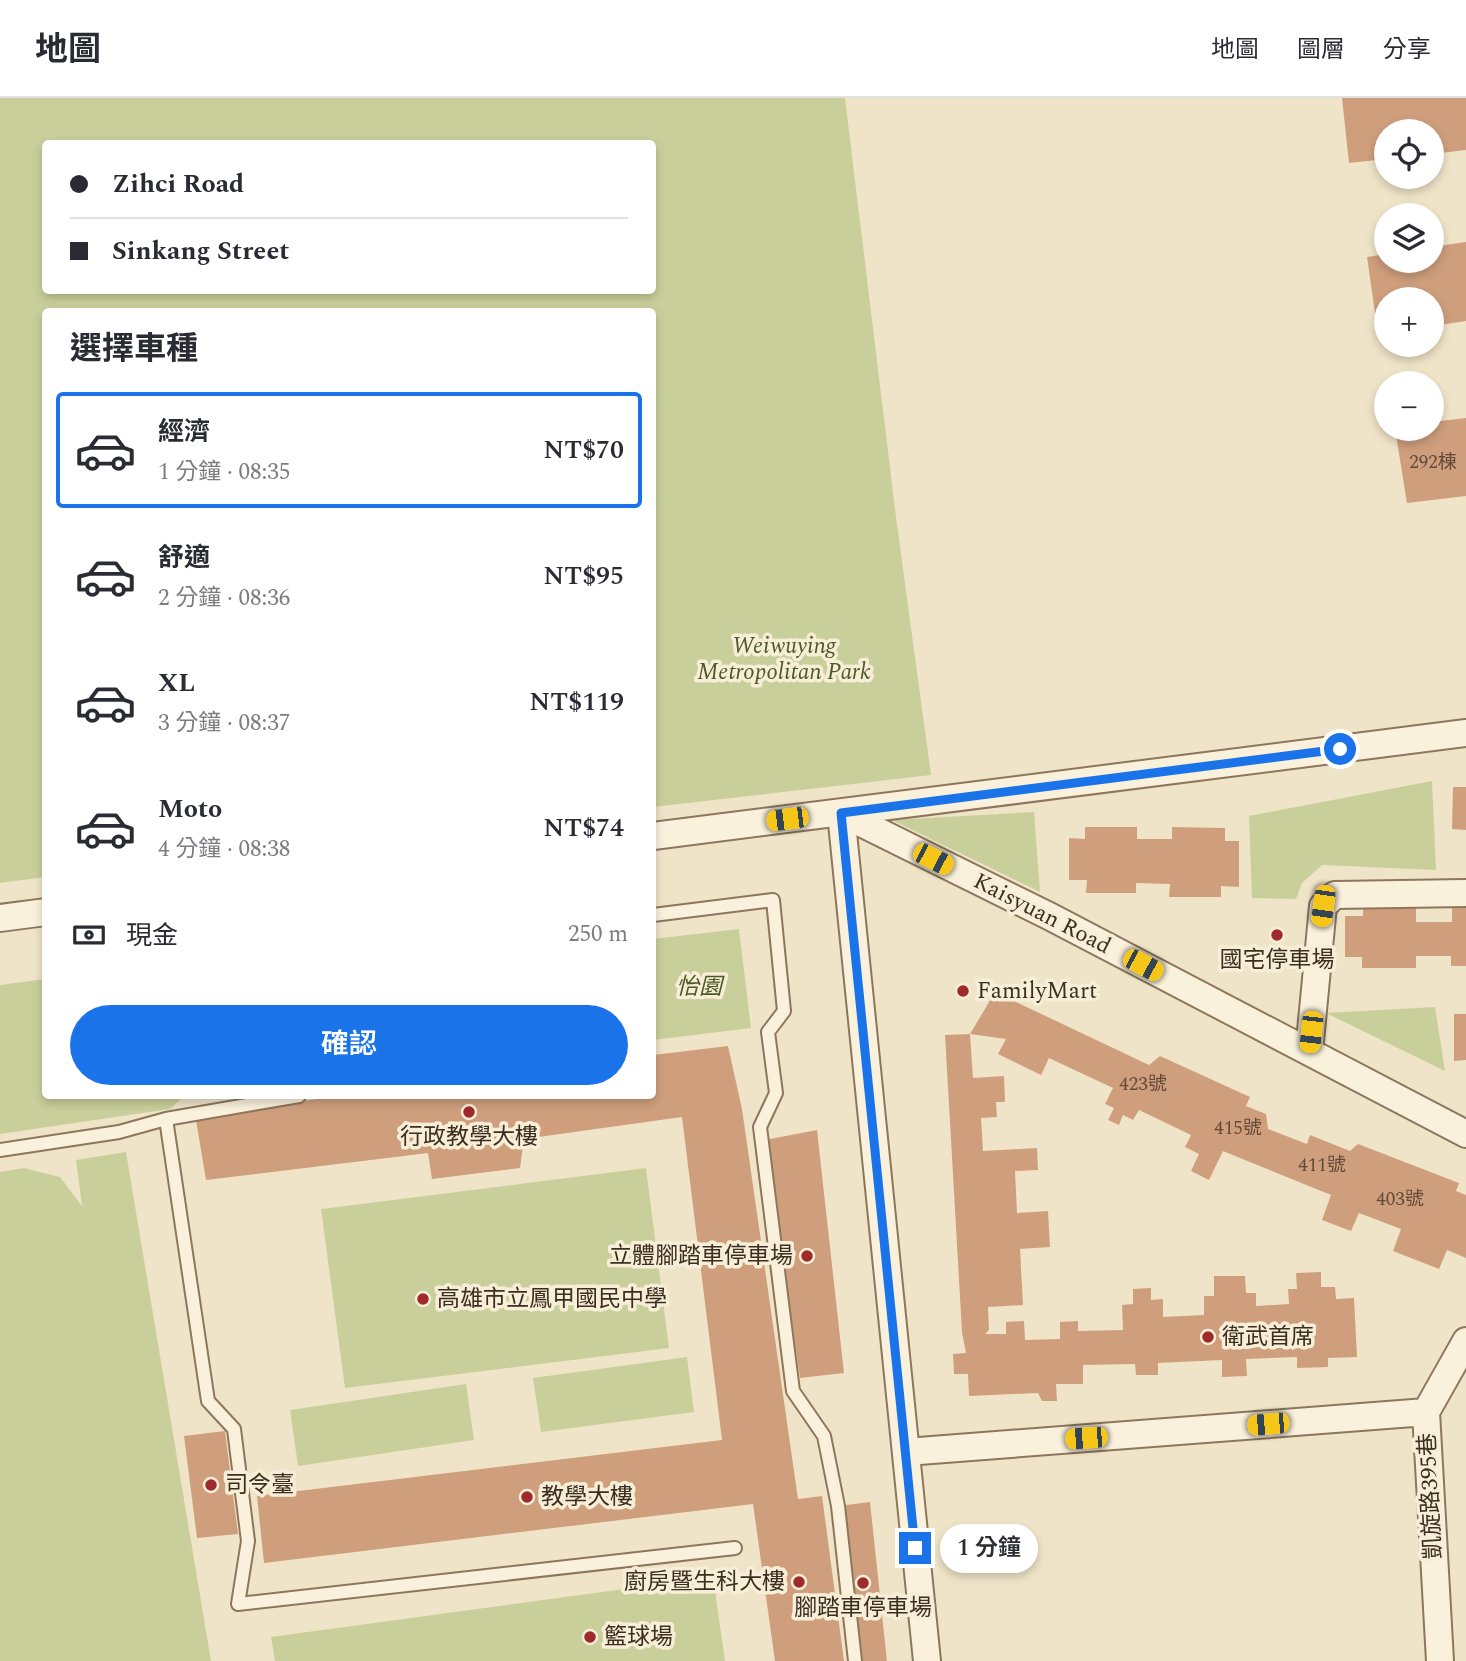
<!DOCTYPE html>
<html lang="zh-TW">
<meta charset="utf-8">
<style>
body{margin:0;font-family:Spectral,"Noto Sans TC",serif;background:#f2f2f3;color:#2b2b33;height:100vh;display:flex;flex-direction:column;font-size:26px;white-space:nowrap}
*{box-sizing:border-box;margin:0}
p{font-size:23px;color:#7c7c81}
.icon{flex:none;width:38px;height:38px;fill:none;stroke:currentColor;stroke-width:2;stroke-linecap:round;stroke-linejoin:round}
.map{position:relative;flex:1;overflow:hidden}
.sheet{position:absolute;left:42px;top:210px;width:614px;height:791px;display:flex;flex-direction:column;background:#fff;border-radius:7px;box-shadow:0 4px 10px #0003}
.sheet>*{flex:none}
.hud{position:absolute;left:42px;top:42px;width:614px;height:154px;border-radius:7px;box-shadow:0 4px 10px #0003;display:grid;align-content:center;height:154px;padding:0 28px;background:#fff}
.fabs{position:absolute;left:1374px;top:21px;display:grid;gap:14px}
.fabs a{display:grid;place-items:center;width:70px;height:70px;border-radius:50%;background:#fff;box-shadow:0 4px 10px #0003;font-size:35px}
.end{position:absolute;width:32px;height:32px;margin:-16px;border:9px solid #1a73e8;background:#fff;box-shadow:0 0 0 4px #fff}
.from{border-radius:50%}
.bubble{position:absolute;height:49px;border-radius:24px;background:#fff;box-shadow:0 4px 10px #0003;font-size:23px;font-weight:600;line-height:49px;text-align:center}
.car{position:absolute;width:21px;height:42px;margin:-21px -10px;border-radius:9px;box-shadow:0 0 5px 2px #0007;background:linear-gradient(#f5c518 24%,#345 0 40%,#f5c518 0 76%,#345 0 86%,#f5c518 0)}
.hud b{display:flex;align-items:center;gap:24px;height:66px;font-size:26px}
.hud b+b{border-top:2px solid #e1e1e2}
.hud i{width:18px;height:18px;background:#2b2b33}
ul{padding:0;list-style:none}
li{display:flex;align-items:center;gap:21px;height:116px;margin:0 14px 10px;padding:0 14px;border:4px solid transparent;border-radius:7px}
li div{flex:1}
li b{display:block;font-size:26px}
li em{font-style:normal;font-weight:600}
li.active{border-color:#1a73e8}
li>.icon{width:63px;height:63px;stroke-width:1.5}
h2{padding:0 28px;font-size:32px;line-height:84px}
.pay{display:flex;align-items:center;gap:18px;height:77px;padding:0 28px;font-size:26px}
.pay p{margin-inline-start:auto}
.button{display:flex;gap:14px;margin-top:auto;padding:14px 28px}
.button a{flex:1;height:80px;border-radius:42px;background:#1a73e8;color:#fff;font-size:28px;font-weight:600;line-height:80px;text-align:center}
header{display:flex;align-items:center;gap:42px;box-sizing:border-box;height:98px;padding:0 35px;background:#fff;border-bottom:2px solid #e1e1e2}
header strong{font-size:33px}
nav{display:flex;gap:38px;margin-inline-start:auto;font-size:24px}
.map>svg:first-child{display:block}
</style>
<header>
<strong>地圖</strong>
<nav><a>地圖</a><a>圖層</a><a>分享</a></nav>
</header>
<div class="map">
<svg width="1466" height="1563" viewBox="0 0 1466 1563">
<rect width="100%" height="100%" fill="#f0e4c8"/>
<path fill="#c9cf9b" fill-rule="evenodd" d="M0,0H845L896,419L931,677L653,709V214H46L45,779L0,785ZM46,46H653V192H46Z
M1432,683L1436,772L1322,767L1302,785L1296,801L1252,800L1249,718Z
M1034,714L1040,794L892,722Z
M739,831L751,930L653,942V841Z
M45,881L46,998H202L181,1001L170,1011L0,1036V887Z
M1435,909L1445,973L1326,915Z
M126,1054L211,1563H0V1074L24,1070L60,1079L82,1108L76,1062Z
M646,1070L669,1250L345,1290L321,1111Z
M687,1259L694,1314L541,1334L533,1280Z
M466,1286L474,1342L298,1368L290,1312Z
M713,1479L725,1563H275L271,1539Z"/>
<path fill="#cf9f7d" d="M1342,0H1466V52L1432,56V33H1386V61L1349,65Z
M1466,144V223L1432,228V201H1386V235L1378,236L1367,159L1386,156V163H1432V149Z
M1466,320V398L1407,405L1395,331H1432V324Z
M1453,689H1466V732L1452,731Z
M1085,729H1137V741H1172V729L1225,730V743H1239V789L1221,788V799H1169L1170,786L1136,785V795H1086L1087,782H1069V740L1085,741Z
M1452,808H1466V868H1451V858H1416V870H1362V859H1345V818H1363V810H1416V824H1452Z
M995,894L1149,967L1160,958L1250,999L1246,1008L1266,1016L1268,1031L1307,1046L1310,1037L1350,1053L1358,1046L1459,1085L1456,1093L1466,1097V1160L1447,1152L1439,1171L1393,1153L1401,1131L1359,1115L1351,1133L1322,1122L1331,1097L1223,1053L1209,1082L1191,1073L1199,1056L1185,1049L1191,1037L1139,1012L1133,1022L1123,1017L1119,1027L1108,1022L1114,1010L1105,1006L1113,990L1049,960L1041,977L998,956L1006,941L970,936Z
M1454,916H1466V962L1454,963Z
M970,936L973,980L1004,978L1005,1004H996L997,1019L981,1020L983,1053L1037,1050L1038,1072L1015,1073L1017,1115L1048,1113L1050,1149L1020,1151L1023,1207L988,1209L989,1232L985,1236H1006V1224L1024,1223L1025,1242L1060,1241V1224L1078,1223V1233L1123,1232L1122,1207L1133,1206V1191L1151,1190V1202L1163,1201V1219L1204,1217V1198H1214V1178H1245L1246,1195H1256V1208L1289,1206L1288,1191H1297L1296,1175L1321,1174V1189H1335L1336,1201L1354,1200L1357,1259L1328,1260V1269L1297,1270V1259L1246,1261L1247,1278L1222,1279V1262L1158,1265V1277H1136L1135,1266L1083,1267V1286H1056L1057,1303H1042L1038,1295L969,1298L968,1276H954L953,1256L966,1255L962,1234L945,937Z
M728,948L742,1011L798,1401L822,1398L844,1563H775L753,1406L264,1465L257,1398L722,1342L682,1019L524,1041L520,1070L432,1081L428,1055L206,1082L195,1016L342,998H653V957Z
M817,1032L844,1275L800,1280L765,1042Z
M225,1333L238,1436L197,1440L184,1338Z
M870,1404L887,1563H855L838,1408Z"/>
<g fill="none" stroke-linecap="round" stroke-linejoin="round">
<g stroke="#8d765c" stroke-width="16">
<path id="lane" d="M653,817L773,802L784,913L768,934L776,995L760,1029L793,1293L824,1338L838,1408L855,1563
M166,1021L208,1303L234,1331L248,1443L238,1506L735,1450
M0,1052L119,1034L166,1021L299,998"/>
</g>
<g stroke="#8d765c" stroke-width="30">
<path id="street" d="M841,715L927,1563
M841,715L1049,818L1466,1036
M653,738L1466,635
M0,820L46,814
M1309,954L1323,808L1335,797L1466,795
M906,1354L1426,1314
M1440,1563L1426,1314L1466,1243"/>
</g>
<use href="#lane" stroke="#faf1dc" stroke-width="12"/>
<use href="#street" stroke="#faf1dc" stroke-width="26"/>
</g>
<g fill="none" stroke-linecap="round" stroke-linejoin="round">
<path stroke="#1a73e8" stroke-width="9" d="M915,1450L841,715L1340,651"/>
</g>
<g fill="#9e2a2b" stroke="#f7eed8" stroke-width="2.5">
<circle cx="1277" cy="837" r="7"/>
<circle cx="963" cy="893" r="7"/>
<circle cx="469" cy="1014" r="7"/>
<circle cx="807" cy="1158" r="7"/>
<circle cx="423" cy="1201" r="7"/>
<circle cx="1208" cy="1239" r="7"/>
<circle cx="211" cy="1387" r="7"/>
<circle cx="527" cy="1399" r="7"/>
<circle cx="799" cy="1484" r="7"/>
<circle cx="863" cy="1485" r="7"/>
<circle cx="590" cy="1539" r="7"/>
</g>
<g text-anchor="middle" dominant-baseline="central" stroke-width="7" stroke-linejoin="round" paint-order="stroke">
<g font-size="19" fill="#624a37">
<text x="1433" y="364">292棟</text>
<text x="1143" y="986">423號</text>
<text x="1238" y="1030">415號</text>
<text x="1322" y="1067">411號</text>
<text x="1400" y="1101">403號</text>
</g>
<g font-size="23" font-style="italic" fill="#4d5a26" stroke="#f7eed8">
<text x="784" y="548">Weiwuying<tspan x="784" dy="26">Metropolitan Park</tspan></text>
<text x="699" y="889">怡園</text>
</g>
<g font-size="23" fill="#3d2e20" stroke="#f7eed8">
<text transform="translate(1042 816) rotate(27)">Kaisyuan Road</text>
<text transform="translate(1431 1398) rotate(-93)">凱旋路395巷</text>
</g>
<g font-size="23" fill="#3d2e20" stroke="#f7eed8" text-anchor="start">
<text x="1277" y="862" text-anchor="middle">國宅停車場</text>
<text x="977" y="893">FamilyMart</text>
<text x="469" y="1039" text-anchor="middle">行政教學大樓</text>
<text x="793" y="1158" text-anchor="end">立體腳踏車停車場</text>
<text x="437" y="1201">高雄市立鳳甲國民中學</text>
<text x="1222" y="1239">衛武首席</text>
<text x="225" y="1387">司令臺</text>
<text x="541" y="1399">教學大樓</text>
<text x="785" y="1484" text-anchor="end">廚房暨生科大樓</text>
<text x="863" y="1510" text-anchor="middle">腳踏車停車場</text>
<text x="604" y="1539">籃球場</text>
</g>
</g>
</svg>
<div class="fabs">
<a><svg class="icon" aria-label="locate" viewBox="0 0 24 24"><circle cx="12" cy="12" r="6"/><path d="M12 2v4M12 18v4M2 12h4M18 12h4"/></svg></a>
<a><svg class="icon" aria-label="layers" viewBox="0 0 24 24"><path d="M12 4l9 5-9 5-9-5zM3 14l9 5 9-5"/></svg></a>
<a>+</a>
<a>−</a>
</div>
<i class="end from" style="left:1340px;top:651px"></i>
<i class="end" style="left:915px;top:1450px"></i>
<div class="bubble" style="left:940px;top:1426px;width:98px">1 分鐘</div>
<i class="car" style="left:787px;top:721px;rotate:263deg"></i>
<i class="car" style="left:933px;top:761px;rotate:117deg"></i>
<i class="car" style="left:1323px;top:808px;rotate:188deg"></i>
<i class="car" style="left:1143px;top:867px;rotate:118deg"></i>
<i class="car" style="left:1311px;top:934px;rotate:186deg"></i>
<i class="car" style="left:1268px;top:1326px;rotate:265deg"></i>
<i class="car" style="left:1086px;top:1340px;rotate:266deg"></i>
<div class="hud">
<b><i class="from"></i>Zihci Road</b>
<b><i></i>Sinkang Street</b>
</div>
<section class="sheet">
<h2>選擇車種</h2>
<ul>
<li class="active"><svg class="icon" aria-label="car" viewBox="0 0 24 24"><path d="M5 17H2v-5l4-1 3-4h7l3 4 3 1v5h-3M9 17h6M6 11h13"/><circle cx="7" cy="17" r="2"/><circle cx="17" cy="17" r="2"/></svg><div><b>經濟</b><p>1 分鐘 · 08:35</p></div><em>NT$70</em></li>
<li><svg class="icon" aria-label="car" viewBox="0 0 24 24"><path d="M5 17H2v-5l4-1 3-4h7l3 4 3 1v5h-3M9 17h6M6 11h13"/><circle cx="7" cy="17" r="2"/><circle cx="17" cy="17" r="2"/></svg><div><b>舒適</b><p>2 分鐘 · 08:36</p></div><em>NT$95</em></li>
<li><svg class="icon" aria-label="car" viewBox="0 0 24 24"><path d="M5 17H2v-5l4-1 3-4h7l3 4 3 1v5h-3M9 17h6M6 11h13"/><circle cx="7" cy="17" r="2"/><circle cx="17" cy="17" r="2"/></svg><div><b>XL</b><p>3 分鐘 · 08:37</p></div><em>NT$119</em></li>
<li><svg class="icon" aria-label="car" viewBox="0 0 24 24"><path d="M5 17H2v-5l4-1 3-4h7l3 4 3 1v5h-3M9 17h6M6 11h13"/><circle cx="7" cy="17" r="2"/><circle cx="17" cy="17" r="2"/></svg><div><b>Moto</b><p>4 分鐘 · 08:38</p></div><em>NT$74</em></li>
</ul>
<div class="pay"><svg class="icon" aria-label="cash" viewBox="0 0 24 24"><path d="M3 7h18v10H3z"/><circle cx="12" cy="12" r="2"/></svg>現金<p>250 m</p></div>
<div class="button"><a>確認</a></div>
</section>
</div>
